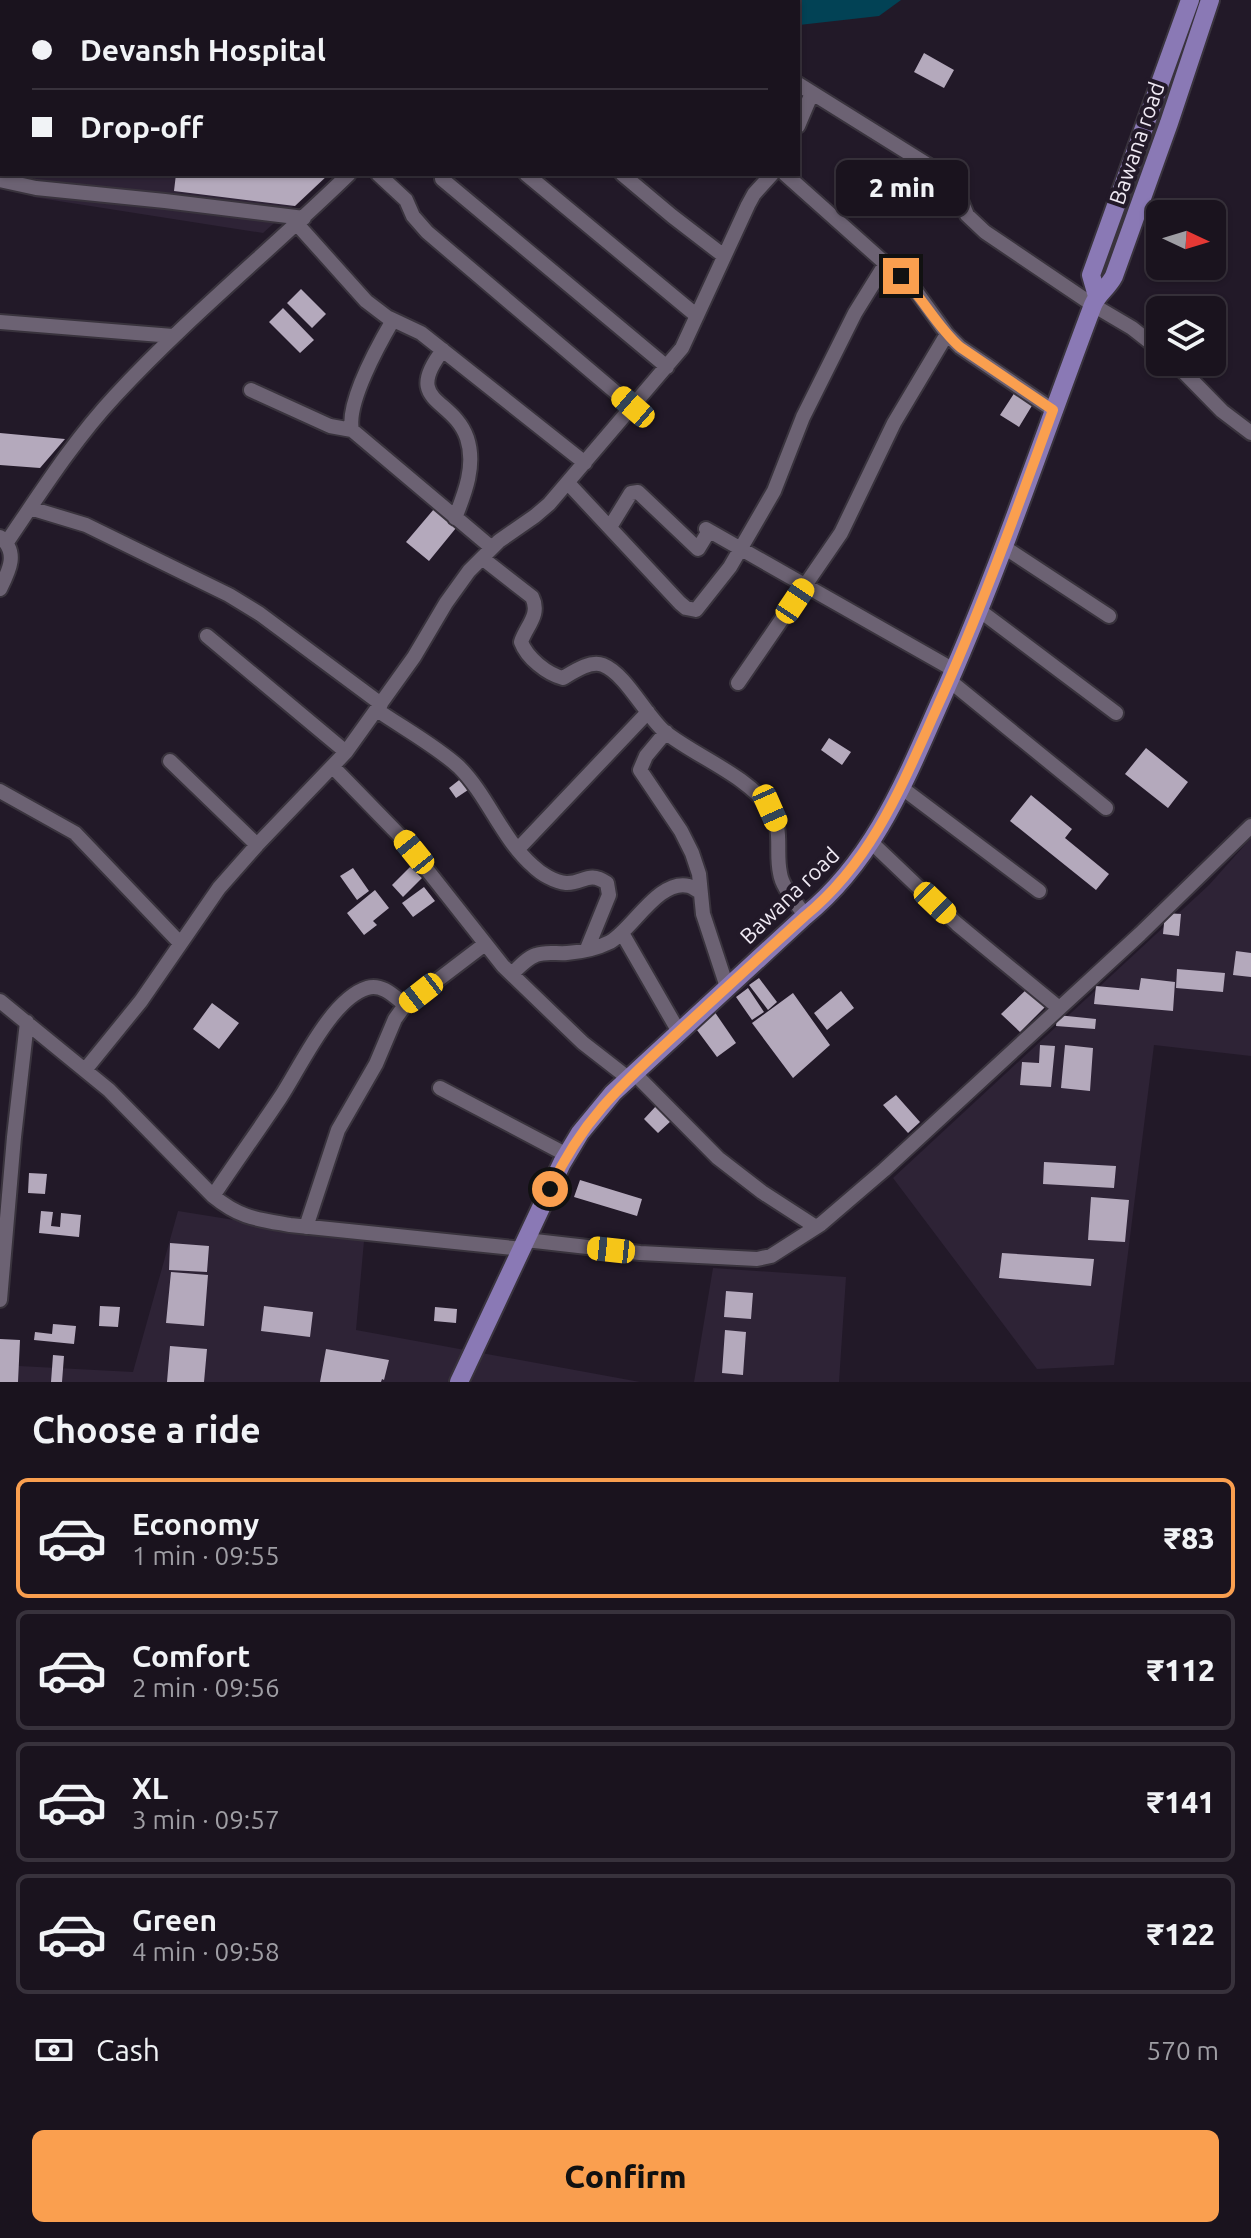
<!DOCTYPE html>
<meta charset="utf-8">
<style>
body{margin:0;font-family:Ubuntu,sans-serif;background:#231c27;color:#f1f3f6;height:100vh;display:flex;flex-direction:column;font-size:30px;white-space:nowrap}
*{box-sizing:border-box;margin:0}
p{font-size:26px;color:#9f9ea4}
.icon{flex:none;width:44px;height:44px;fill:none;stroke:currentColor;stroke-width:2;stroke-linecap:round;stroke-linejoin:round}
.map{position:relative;height:1382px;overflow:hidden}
.drawer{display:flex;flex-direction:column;background:#1a131e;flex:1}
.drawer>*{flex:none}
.top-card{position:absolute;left:0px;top:0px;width:800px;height:176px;box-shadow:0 2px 6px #0004,0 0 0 2px #38323c;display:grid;align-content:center;height:176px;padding:0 32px;background:#1a131e}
.needle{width:52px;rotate:94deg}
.buttons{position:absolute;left:1146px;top:200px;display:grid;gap:16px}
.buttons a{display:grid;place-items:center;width:80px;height:80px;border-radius:12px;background:#1a131e;box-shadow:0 2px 6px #0004,0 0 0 2px #38323c;font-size:40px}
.end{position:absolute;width:36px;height:36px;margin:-18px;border:10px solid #fa9f4f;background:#111;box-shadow:0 0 0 4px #111}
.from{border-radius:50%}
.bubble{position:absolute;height:56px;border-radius:12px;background:#1a131e;box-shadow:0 2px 6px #0004,0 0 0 2px #38323c;font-size:26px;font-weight:800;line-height:56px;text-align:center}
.car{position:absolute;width:24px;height:48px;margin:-24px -12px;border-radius:10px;box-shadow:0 0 6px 2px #0007;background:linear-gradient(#f5c518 24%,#345 0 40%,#f5c518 0 76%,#345 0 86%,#f5c518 0)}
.top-card b{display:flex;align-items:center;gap:28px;height:76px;font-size:30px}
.top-card b+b{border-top:2px solid #38323c}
.top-card i{width:20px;height:20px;background:#f1f3f6}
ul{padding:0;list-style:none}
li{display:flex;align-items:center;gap:24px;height:120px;margin:0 16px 12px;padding:0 16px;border:4px solid #38323c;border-radius:12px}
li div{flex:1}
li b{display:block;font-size:30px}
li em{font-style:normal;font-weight:800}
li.selected{border-color:#fa9f4f}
li>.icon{width:72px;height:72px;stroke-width:1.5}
h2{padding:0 32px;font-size:36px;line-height:96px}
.pay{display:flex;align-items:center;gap:20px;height:88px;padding:0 32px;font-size:30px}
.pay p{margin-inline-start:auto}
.cta{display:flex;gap:16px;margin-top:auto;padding:16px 32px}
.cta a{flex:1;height:92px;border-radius:12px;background:#fa9f4f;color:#111;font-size:32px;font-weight:800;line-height:92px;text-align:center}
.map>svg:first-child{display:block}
</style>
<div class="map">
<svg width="1251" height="1382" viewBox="0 0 1251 1382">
<rect width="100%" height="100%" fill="#221928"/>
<path fill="#2e2336" d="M46,0H505V2H46Z
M34,174H329L263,233L33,197Z
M1251,838V1056L1154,1045L1114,1365L1037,1369L893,1178L1209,885Z
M178,1211L364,1241L356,1330L640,1382H0V1365L133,1372Z
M713,1268L846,1277L839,1382H694Z"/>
<path fill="#024255" d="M798,0H901L879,16L799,25Z"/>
<path fill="#b4a9bc" d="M924,53L954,70L944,88L914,72Z
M176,174H329L295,206L174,191Z
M301,289L326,314L312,328L287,303Z
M283,308L314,340L300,353L269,322Z
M1212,354L1219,361L1204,376L1189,362H1212Z
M1015,392L1033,404L1019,427L1000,415Z
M0,433L65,439L40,468L0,465Z
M434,509L456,528L429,561L406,542Z
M829,738L851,752L842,765L821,750Z
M1146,748L1188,782L1168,808L1125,774Z
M463,777L471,788L456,798L449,788Z
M1031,795L1072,829L1065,838L1109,874L1096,890L1010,821Z
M410,867L422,878L403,897L392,885Z
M353,868L369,891L357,900L340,876Z
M424,887L435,901L413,917L402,903Z
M375,890L389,908L373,921L377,925L364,935L347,913Z
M1165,913L1181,914L1179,936L1163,934Z
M1236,951L1251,953V977L1233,975Z
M1177,969L1225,973L1223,992L1176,988Z
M759,978L777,1002L768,1010L749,985Z
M1141,978L1175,982L1173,1011L1094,1004L1096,986L1139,990Z
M748,988L764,1012L752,1020L736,997Z
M1028,988L1046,1006L1020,1032L1001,1014Z
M841,991L854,1008L827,1030L814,1013Z
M793,993L830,1045L793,1078L752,1023Z
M212,1003L239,1023L219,1049L193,1029Z
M714,1011L736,1043L717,1057L694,1026Z
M1057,1015L1096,1019L1095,1029L1056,1026Z
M1040,1045L1055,1046L1051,1087L1020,1085L1022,1062L1039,1063Z
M1065,1045L1093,1048L1090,1091L1061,1088Z
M896,1095L920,1122L908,1133L883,1105Z
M657,1105L672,1120L658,1133L644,1119Z
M1044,1162L1116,1166L1114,1188L1043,1184Z
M29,1173L47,1174L45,1194L28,1193Z
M580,1180L642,1199L637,1216L574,1197Z
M1091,1197L1129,1200L1125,1242L1088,1240Z
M41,1211L53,1212L51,1226L60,1227L61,1213L81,1215L79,1237L39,1233Z
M170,1243L209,1246L207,1272L169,1270Z
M1002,1253L1094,1259L1091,1286L999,1278Z
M171,1272L208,1275L204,1326L166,1323Z
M726,1291L753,1293L751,1319L724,1317Z
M100,1306L120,1307L118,1327L99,1326Z
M264,1306L313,1312L310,1337L261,1331Z
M435,1307L457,1309L456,1323L434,1321Z
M53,1324L76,1326L74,1344L34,1340L35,1332L52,1334Z
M725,1330L746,1332L743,1375L722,1373Z
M0,1339L20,1340L18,1382H0Z
M170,1346L207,1349L204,1382H167Z
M326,1349L389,1360L384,1380L382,1379L381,1382H320Z
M53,1355L64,1356L62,1382H51Z"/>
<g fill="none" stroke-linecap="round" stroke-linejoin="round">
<g stroke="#39333d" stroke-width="18">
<path id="minor" d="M700,0L702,2
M535,2L537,0
M798,84L947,177L954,184L967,215L985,232L1093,305L1132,328L1160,350
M798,126L812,93
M378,174L406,200L413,216L427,232L633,407
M526,174L697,316
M622,174L672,216L724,256
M785,174L915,290L947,334L960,347L1053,410
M442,179L667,367
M0,180L36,188L165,201L304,218
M297,224L366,301L387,317L421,333L585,463
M393,320C379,344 346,403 352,430L492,548
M0,322L173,336
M443,350C402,403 453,397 467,438C476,465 465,493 455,518
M1174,362L1222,411L1251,433
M251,390L330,426L352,430
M568,483L680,603L686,608L696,610L730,567L774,491L803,417L855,313L886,263
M30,508L86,525L229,595L260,614L381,704
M610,527L631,493L638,492L698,549L709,531
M706,529L954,670
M7,542C41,492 74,440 115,396C188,317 272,249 349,174
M1004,547L1109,616
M482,558L532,597C541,615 526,626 521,642C527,658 547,674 563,678C573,672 590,660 603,665C626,674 646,716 665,732C695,756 748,776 769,808C784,829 775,850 780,873C782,888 797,903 805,916
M0,589C9,571 19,552 0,537
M979,610L1116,713
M207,636L346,752
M950,681L1106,808
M738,683L841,533L894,423L947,334
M377,710C403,728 436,746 459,767C488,796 502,839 533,866C541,874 555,882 566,883C583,884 588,870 607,883L609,895L587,949
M666,732L646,756L640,770L681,831L692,853L699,874L703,914L727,987
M170,761L257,845
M333,767L402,838L503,966L583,1043L628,1078
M902,788L1039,891
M0,791L75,833L180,943
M871,842L957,924L1059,1008
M518,849L648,712
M622,933L679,1032
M512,974C519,967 527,958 536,955C546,951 557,954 567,953C580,952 598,948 610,942C632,930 659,878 689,886C693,887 696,890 700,892
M0,1001L109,1090L213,1196C240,1218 256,1219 290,1225L523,1249
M85,1070L141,1001L219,888L257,845L346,752L414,657L446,603L469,571L499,541L535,516L549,504L682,348L748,205L754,194L772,174
M634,1073L718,1158L762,1192L816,1227
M440,1088L567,1155
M213,1196C235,1163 258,1131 280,1098C300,1068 331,999 367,988C382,983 395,997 405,1005
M306,1227L338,1130L376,1064L395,1019L405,1005L485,944
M526,1240L640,1253L757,1259L771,1256L821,1224L884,1170L1140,934L1251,826
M0,1300L14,1137L27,1022"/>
</g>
<g stroke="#39333d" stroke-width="22">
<path id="major" d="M1097,296L1091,275L1190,0
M459,1382L562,1163L580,1133L613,1093L805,916C874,860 905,781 940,702C998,573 1043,437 1093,305C1098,293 1108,288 1114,276L1169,123L1210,0"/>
</g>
<use href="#minor" stroke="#6c6273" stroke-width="14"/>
<use href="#major" stroke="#8a79b5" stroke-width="18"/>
</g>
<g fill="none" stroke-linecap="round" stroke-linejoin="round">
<path stroke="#fa9f4f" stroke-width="10" d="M550,1189C584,1115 629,1078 687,1024C726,988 765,952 805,916C871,862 901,788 935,712C980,613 1016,512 1053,410L960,347C937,327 923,298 901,276"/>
</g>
<g text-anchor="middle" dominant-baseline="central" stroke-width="8" stroke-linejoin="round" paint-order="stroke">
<g font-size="22" fill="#efe9f3" stroke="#221928">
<text transform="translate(1136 143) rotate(-71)">Bawana road</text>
<text transform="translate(789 895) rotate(-44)">Bawana road</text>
</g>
</g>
</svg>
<div class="buttons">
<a><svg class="needle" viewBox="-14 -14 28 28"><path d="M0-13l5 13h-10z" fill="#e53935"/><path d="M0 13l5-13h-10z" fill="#9f9ea4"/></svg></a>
<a><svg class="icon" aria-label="layers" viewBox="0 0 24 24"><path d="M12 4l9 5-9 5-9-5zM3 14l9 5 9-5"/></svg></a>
</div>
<i class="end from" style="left:550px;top:1189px"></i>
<i class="end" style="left:901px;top:276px"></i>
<div class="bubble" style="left:836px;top:160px;width:132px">2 min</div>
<i class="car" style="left:633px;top:407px;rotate:311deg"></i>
<i class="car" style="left:795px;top:601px;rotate:34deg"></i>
<i class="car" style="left:770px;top:808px;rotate:156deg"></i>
<i class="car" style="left:414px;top:852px;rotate:321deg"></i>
<i class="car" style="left:935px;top:903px;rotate:134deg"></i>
<i class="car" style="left:421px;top:993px;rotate:232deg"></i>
<i class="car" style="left:611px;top:1250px;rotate:276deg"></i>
<div class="top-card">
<b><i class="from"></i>Devansh Hospital</b>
<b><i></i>Drop-off</b>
</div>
</div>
<section class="drawer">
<h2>Choose a ride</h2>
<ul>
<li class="selected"><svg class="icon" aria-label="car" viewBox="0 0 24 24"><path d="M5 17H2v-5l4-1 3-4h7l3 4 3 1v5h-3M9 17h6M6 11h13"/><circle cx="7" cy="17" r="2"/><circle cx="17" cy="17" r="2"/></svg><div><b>Economy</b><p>1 min · 09:55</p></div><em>₹83</em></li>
<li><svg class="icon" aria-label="car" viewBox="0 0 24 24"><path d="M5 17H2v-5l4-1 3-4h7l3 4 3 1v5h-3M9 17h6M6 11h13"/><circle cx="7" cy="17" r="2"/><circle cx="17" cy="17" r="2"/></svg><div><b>Comfort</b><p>2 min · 09:56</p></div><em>₹112</em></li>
<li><svg class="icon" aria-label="car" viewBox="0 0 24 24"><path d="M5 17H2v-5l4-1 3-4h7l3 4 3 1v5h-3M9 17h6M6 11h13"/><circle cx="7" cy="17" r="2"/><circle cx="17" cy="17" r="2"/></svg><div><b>XL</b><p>3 min · 09:57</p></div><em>₹141</em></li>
<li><svg class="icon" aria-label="car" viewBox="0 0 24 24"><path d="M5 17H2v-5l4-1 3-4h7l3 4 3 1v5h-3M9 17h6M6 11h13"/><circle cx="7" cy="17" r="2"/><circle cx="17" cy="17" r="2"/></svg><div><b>Green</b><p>4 min · 09:58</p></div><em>₹122</em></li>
</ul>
<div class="pay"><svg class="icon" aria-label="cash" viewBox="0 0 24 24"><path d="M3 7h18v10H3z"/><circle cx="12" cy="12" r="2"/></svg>Cash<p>570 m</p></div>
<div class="cta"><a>Confirm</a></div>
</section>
